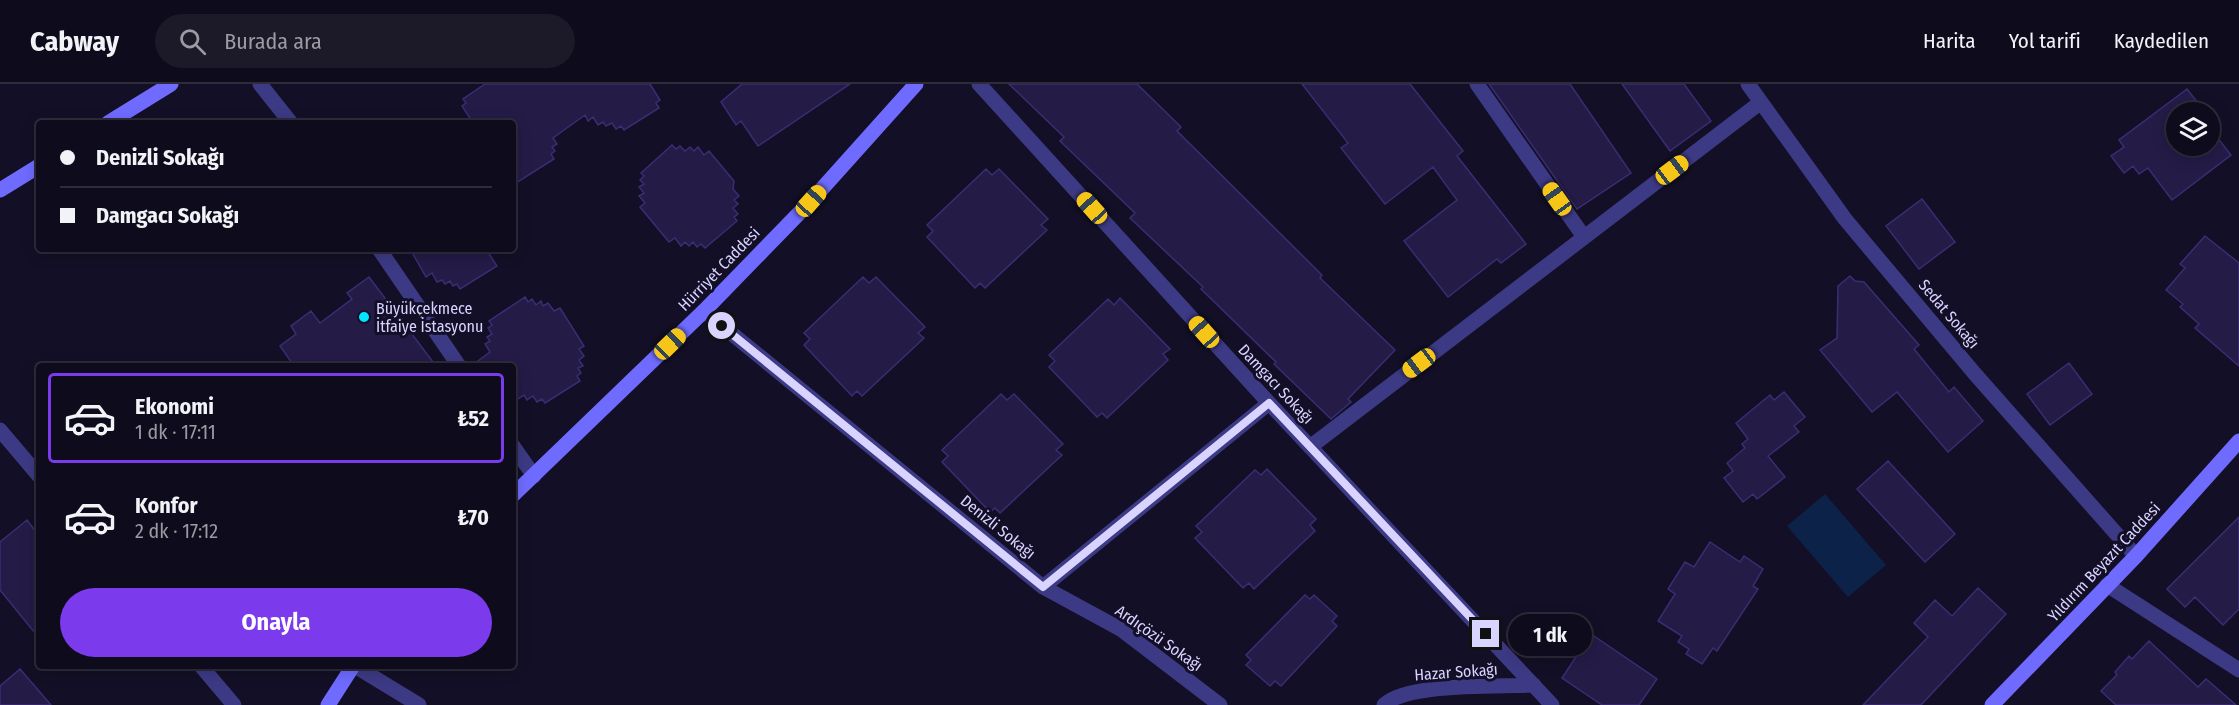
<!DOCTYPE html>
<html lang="tr">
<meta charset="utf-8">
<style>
body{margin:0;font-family:"Fira Sans Condensed",sans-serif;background:#1c1929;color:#f1f3f6;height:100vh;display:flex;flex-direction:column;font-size:22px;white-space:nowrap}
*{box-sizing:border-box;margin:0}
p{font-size:20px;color:#9b9ba3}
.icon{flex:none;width:33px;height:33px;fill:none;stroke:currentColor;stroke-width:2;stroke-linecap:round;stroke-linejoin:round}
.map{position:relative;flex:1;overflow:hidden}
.details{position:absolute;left:36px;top:279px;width:480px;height:306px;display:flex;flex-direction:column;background:#0e0b1c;border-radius:6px;box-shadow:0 3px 15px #0003,0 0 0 2px #2e2b3b}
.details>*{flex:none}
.guide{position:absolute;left:36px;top:36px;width:480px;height:132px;border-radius:6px;box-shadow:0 3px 15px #0003,0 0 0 2px #2e2b3b;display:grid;align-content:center;height:132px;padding:0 24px;background:#0e0b1c}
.controls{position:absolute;left:2166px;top:18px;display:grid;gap:12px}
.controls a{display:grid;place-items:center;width:54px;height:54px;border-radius:50%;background:#0e0b1c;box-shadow:0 3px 15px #0003,0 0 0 2px #2e2b3b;font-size:30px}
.end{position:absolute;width:27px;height:27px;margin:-14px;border:8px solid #d9d4ff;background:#111;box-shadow:0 0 0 3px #111}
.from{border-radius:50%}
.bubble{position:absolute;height:42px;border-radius:21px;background:#0e0b1c;box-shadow:0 3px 15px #0003,0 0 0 2px #2e2b3b;font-size:20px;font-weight:700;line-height:42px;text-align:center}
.car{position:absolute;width:18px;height:36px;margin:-18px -9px;border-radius:8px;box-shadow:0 0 4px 2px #0007;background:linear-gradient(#f5c518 24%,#345 0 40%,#f5c518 0 76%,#345 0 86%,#f5c518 0)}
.guide b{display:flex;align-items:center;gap:21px;height:57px;font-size:22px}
.guide b+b{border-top:2px solid #2e2b3b}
.guide i{width:15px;height:15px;background:#f1f3f6}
ul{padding:10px 0 0;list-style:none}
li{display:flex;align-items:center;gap:18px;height:90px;margin:0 12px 9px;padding:0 12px;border:3px solid transparent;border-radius:6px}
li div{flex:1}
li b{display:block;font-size:22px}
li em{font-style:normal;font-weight:700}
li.selected{border-color:#7c3aed}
li>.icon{width:54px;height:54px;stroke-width:1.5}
.button{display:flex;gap:12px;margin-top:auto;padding:12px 24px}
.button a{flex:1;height:69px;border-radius:36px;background:#7c3aed;color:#fff;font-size:24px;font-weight:700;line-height:69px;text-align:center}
header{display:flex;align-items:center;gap:36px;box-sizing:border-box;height:84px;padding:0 30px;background:#0e0b1c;border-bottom:2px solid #2e2b3b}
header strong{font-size:28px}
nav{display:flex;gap:33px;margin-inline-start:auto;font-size:21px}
.search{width:420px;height:54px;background:#1c1929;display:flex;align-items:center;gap:15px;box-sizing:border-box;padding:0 21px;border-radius:33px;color:#9b9ba3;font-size:22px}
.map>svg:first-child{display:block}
</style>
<header>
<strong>Cabway</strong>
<div class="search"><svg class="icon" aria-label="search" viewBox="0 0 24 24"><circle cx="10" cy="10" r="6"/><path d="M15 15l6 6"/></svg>Burada ara</div>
<nav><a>Harita</a><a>Yol tarifi</a><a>Kaydedilen</a></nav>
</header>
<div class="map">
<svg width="2239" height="621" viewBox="0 0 2239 621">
<rect width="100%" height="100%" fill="#130f26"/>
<path fill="#0c2248" d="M1825,410L1886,481L1848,513L1787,442Z"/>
<path fill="#241b47" stroke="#3b2d73" stroke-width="1.5" d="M485,0H650L660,16L656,19L659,24L624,46L621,42L616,45L612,39L606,42L603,38L598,41L593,33L588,37L585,31L553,54L557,60L552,63L555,67L551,70L554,75L513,101V39H473L462,22L466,19L463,15Z
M742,0H850L758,62L741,37L736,41L721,18Z
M1009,0H1137L1181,43L1177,47L1322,191L1320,194L1395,266L1348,315L1351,318L1331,335L1274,280L1276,278L1201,205L1203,203L1130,134L1135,129L1060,57L1064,53Z
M1302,0H1410L1463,67L1457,72L1526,160L1501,179L1497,175L1448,213L1404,157L1457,116L1433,83L1385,120L1341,64L1348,59Z
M1489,0H1570L1631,89L1577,125Z
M1622,0H1684L1711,37L1670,67Z
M2187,5L2205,28H2176V62H2210V44L2231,71L2172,116L2148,84L2139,90L2133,82L2124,89L2111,72L2124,63L2119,56Z
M672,61L676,65L680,62L685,67L690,63L694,67L698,63L704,71L709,67L734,97L733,105L739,112L734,116L738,120L733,124L738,130L734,133L737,137L705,164L701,160L697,163L693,158L689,162L685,158L681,162L675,154L669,158L640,123L645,119L639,112L644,109L639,103L644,100L640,96L644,92L641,89Z
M986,85L992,91L999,85L1048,135L1041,141L1047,146L985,204L980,199L975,204L927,153L933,147L927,141Z
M1922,115L1955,158L1919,185L1886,142Z
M2205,152L2239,179V282L2195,244L2199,240L2180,223L2183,220L2166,206L2185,184L2180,180Z
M410,165H486L497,182L460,205L457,200L453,202L450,197L445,200L442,196L437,198L432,189L426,193Z
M1850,192L1855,197L1864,198L1919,261L1914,265L1949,308L1954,303L1983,337L1948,368L1897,308L1872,328L1820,266L1837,254L1838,202Z
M369,193L436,282H294L280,262L296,250L291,242L311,227L320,239L352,215L347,209Z
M863,193L869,199L876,193L925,243L918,249L924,254L862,312L857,307L852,312L804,261L810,255L804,249Z
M525,213L528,218L532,215L536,221L541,217L543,222L548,219L554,227L560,224L584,262L579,265L584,272L579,276L583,282L578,284L581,289L577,292L580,297L545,319L542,315L537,318L533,312L527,316L524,311L513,318V282H471L490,268L485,260L490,257L487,253L492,250L488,244L492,241L489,237Z
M1120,214L1170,265L1163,270L1168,276L1107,334L1102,329L1097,333L1049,283L1055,277L1049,271L1108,215L1114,221Z
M2069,279L2092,310L2050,341L2027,310Z
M1784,308L1805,333L1794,342L1799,348L1768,372L1785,393L1757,415L1753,410L1743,418L1724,394L1733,387L1727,379L1745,364L1742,360L1748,355L1736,339L1770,311L1774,316Z
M1001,310L1007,316L1014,310L1063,360L1056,366L1062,371L1000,429L995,424L990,428L942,378L948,372L942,366Z
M1888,377L1955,450L1925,478L1857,405Z
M1267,385L1316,435L1310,441L1315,447L1254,505L1249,499L1243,504L1195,454L1202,448L1196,442L1255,386L1261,391Z
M2239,433V525L2223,541L2195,513L2185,523L2167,505Z
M27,436L39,452V554L0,506V458Z
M1710,458L1740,478L1744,472L1763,485L1753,502L1758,505L1717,567L1713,564L1702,580L1686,570L1689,565L1678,558L1682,552L1658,537L1675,510L1668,505L1685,478L1694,483Z
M1978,504L2006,530L1921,621H1863L1928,553L1914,539L1935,516L1952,532Z
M1305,511L1310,515L1314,511L1337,532L1332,537L1337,542L1281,602L1275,597L1270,602L1246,581L1251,576L1246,571Z
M1591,550L1657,595L1639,621H1602L1562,594Z
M2149,557L2198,603L2206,595L2236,621H2116L2101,607L2117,591L2115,588L2129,572L2132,575Z
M20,585L51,621H0V602Z"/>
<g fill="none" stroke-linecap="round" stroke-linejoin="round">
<path stroke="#3d3a85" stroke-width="15" d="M260,0L291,39
M979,0L1269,319L1552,621
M1477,0L1584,153
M1748,0L1845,135L1975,290L2136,472
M379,165L459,282
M704,227L1043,503L1122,546L1220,621
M0,346L39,392
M513,362L534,392
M1310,363L1761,18
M2107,501L2239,586
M1043,503L1269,319
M201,582L234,621
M355,582L419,621
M1384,621C1408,598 1499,603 1534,601"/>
<path stroke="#6f6bff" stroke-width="15" d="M108,39L171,0
M0,106L39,82
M513,411L704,227L811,117L916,0
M328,621L353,582
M1992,621L2136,472L2239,357"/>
</g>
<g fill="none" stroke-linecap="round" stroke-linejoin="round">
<path stroke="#d9d4ff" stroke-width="8" d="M722,242L1043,503L1269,319L1486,550"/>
</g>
<circle fill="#00e5ff" stroke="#130f26" stroke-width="2" cx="364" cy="233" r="6"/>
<g text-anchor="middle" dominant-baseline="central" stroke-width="6" stroke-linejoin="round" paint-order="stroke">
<g font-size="16" fill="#d9d4ff" stroke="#130f26">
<text transform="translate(719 185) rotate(-46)">Hürriyet Caddesi</text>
<text transform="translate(1949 230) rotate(50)">Sedat Sokağı</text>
<text transform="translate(1276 300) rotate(47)">Damgacı Sokağı</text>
<text transform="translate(998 443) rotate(39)">Denizli Sokağı</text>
<text transform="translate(2104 478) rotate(-47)">Yıldırım Beyazıt Caddesi</text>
<text transform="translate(1159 554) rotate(35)">Ardıçözü Sokağı</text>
<text transform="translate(1456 588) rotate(-4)">Hazar Sokağı</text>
</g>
<g font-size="16" fill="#d9d4ff" stroke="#130f26" text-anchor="start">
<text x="376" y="224">Büyükçekmece<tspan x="376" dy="18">İtfaiye İstasyonu</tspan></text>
</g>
</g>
</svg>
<div class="controls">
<a><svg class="icon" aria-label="layers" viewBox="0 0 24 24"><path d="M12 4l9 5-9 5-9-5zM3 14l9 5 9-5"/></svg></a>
</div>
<i class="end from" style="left:722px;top:242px"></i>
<i class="end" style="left:1486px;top:550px"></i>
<div class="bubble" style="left:1508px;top:530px;width:84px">1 dk</div>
<i class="car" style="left:1672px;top:86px;rotate:53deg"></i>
<i class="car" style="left:1557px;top:115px;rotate:325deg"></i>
<i class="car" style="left:811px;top:117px;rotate:42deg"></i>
<i class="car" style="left:1092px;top:124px;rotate:318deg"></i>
<i class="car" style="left:1204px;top:248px;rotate:318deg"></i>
<i class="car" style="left:670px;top:260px;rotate:46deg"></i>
<i class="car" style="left:1419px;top:279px;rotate:233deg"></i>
<div class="guide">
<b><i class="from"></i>Denizli Sokağı</b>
<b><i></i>Damgacı Sokağı</b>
</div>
<section class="details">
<ul>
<li class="selected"><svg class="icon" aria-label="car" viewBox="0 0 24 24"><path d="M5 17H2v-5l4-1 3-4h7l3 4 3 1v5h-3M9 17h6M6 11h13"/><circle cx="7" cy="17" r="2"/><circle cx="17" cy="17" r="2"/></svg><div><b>Ekonomi</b><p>1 dk · 17:11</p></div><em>₺52</em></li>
<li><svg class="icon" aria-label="car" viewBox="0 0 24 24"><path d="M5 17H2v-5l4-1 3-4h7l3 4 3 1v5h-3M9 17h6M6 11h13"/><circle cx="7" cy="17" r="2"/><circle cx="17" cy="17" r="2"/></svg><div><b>Konfor</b><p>2 dk · 17:12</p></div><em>₺70</em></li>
</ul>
<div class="button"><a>Onayla</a></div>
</section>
</div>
